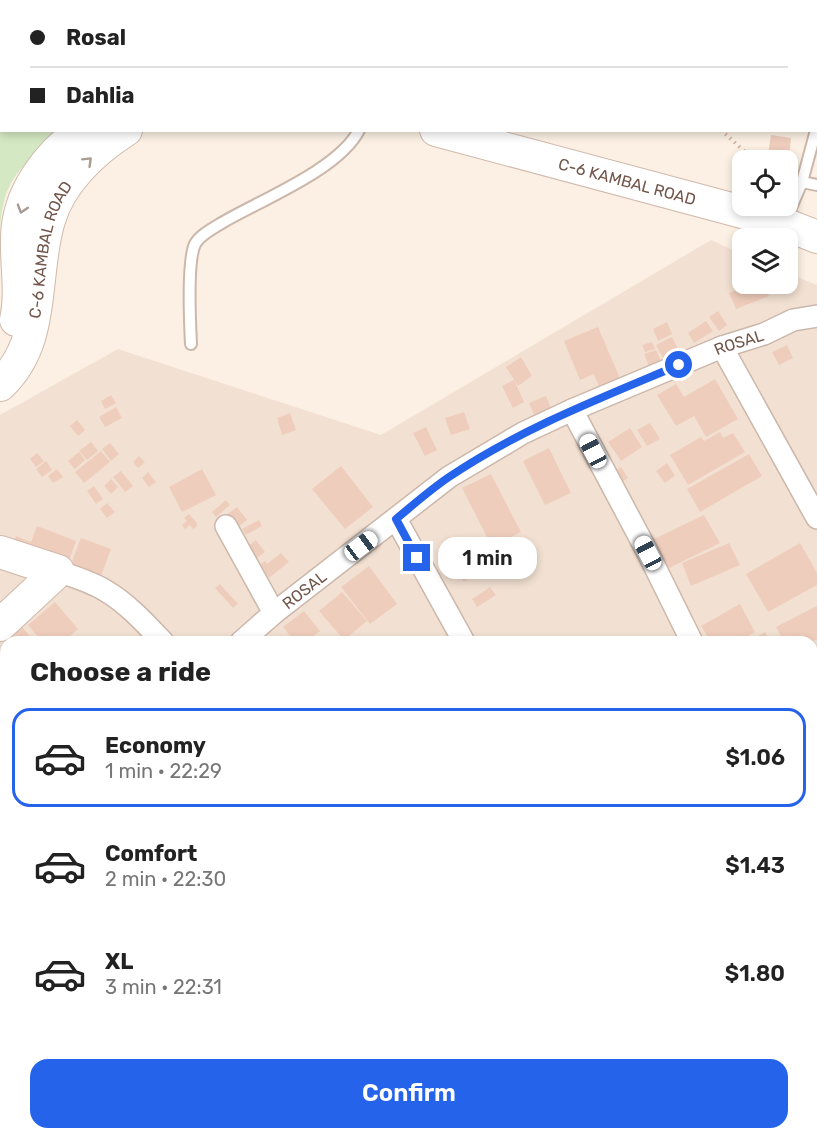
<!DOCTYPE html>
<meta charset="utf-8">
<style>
body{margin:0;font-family:Rubik,sans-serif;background:#f6f6f6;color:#222;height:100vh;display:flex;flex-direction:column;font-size:22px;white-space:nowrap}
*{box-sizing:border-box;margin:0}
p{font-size:20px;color:#767676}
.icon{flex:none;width:33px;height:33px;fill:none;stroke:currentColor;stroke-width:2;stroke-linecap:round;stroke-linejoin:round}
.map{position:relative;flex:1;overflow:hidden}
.sheet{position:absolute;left:0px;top:636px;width:818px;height:504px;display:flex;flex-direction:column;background:#fff;border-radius:18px 18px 0 0;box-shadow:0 3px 9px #0003}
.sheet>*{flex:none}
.top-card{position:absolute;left:0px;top:0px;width:818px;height:132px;box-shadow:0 3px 9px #0003;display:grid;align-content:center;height:132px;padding:0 30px;background:#fff}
.tools{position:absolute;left:732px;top:150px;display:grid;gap:12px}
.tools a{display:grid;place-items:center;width:66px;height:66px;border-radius:12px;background:#fff;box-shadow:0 3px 9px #0003;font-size:30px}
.end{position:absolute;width:27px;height:27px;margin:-14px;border:8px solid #2563eb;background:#fff;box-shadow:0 0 0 3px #fff}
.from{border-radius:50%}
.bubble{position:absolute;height:42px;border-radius:18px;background:#fff;box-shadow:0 3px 9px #0003;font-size:20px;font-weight:600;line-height:42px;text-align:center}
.car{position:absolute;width:18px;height:36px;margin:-18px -9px;border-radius:8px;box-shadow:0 0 4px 2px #0007;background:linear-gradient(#fff 24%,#345 0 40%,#fff 0 76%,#345 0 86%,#fff 0)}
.top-card b{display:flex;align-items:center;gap:21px;height:57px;font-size:22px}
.top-card b+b{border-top:2px solid #e0e0e0}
.top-card i{width:15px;height:15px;background:#222}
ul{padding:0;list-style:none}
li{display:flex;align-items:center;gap:18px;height:99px;margin:0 12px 9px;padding:0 18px;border:3px solid transparent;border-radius:18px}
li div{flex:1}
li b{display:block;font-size:22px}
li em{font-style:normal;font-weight:600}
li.current{border-color:#2563eb}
li>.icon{width:54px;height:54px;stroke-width:1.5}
h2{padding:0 30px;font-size:27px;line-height:72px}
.action{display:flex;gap:12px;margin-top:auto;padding:12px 30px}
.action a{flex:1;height:69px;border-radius:18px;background:#2563eb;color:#fff;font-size:24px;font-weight:600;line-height:69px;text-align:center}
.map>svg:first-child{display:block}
</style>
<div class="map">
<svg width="817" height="1140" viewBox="0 0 817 1140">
<rect width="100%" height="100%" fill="#fbf0e3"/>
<path fill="#f2e1d2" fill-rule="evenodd" d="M711,240L742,254V284H788V273L817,285V1140H0V415L118,349L381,435ZM6,642H812V1134H6Z"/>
<path fill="#ede0f7" d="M37,1134H88L93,1140H32Z"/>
<path fill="#d4e8c3" d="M0,0H319L2,2V130L62,131C23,166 2,176 0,232Z"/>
<path fill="#efcdbc" d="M771,135L791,138L789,157L768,154Z
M753,284H764L769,296L736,309L729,293Z
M718,311L727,325L719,331L709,317Z
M706,321L713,331L694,343L688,333Z
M667,322L672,334L658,341L653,329Z
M598,327L622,383L601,391L594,374L580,380L564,341Z
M672,337L679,351L663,358L656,345Z
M652,342L655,349L645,352L642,345Z
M787,345L793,358L779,365L772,352Z
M656,350L662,364L650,369L644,354Z
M521,357L532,376L518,386L506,367Z
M715,379L738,419L706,437L694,416L676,426L657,395L676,384L684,397Z
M514,380L524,402L513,408L502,386Z
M111,395L116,403L105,409L101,401Z
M546,396L555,418L538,424L529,403Z
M116,407L122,418L105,427L99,417Z
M464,412L470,429L451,435L445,418Z
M290,413L296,430L282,435L277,418Z
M77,420L85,430L78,436L70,426Z
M650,423L660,439L647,446L637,430Z
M426,427L437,450L425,456L413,433Z
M630,428L642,447L621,461L608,442Z
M720,432L723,438L733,433L745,452L688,485L670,455L701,437L704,441Z
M91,442L98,451L87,460L79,451Z
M110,443L119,454L111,461L102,449Z
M549,448L571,493L545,505L523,461Z
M101,451L110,462L84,483L75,472Z
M79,452L85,460L75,469L68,461Z
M37,453L44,461L36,467L30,459Z
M749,454L762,476L700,512L687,489Z
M139,456L145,462L138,468L133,462Z
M46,461L52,470L42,477L36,469Z
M667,463L675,476L665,483L656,471Z
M341,466L373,507L345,529L312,489Z
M621,467L628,478L618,484L611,474Z
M57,469L63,477L53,483L48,476Z
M202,469L216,495L182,512L169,487Z
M121,471L133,486L125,492L113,477Z
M148,472L156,482L149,487L142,478Z
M491,474L521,532L492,547L462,488Z
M111,479L118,487L111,494L104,486Z
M94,486L103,499L96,504L87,491Z
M226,500L230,505L216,517L212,512Z
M107,503L115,512L107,518L100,509Z
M237,507L247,520L234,530L225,516Z
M189,514L197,523V526L193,529L190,525L185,529L182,525L187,521L184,518Z
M704,515L720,543L665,570L650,541Z
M259,520L262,526L246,535L242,529Z
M37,526L76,541L66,569L11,548L16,536L31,542Z
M81,538L111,549L101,576L71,564Z
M256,540L265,552L257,558L248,546Z
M729,543L740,565L691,586L682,563Z
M800,543L817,573V585L768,612L746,574Z
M281,553L289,562L269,578L259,565L265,561L267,564Z
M472,554L483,568L464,582L453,567Z
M369,566L397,604L370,624L341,587Z
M220,584L238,604L233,608L215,588Z
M490,587L496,595L477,607L472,599Z
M342,592L367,621L344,640L319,611Z
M55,602L78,629L63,642H42L28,625Z
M740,604L755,632L738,642H711L701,626Z
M817,606V639L812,642H784L776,627Z
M304,611L320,631L306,642H295L283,627Z
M18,622L35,642H10L4,635Z
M765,632L771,642H748Z
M6,869V885L0,877V874Z
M0,920L6,921L1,964H0Z
M0,970L6,972V1016L0,1015Z
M0,1064H6V1096H0Z
M814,1087L817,1091V1127L812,1131V1089Z
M0,1104H6V1134L0,1135Z
M50,1134H82L87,1140H55Z
M184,1134H219L222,1138L220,1140H177Z
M230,1134H260L262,1136L258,1140H224Z
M415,1134H443L434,1140H419Z
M509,1134H513L517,1140H501Z"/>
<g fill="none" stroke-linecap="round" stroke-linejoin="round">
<g stroke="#ccb7ab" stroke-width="14">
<path id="service" d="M36,2L37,0
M0,63L2,61
M802,182L817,185
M791,208L802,182L816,130
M191,344C190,324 187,261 195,244C200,235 212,229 220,224C258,201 339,170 359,130"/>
</g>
<g stroke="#ccb7ab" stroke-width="24">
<g id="minor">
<path d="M277,2L278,0"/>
<path d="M722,347L817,518"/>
<path d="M572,410L648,553L692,642"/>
<path d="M396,519L464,642"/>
<path d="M226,526L274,613"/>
<path d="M58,571C74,577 92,582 106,591C128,604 146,624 163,642"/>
<path id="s1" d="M241,642L274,613L449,477L523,433L572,410L722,347L764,334L793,320L817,316"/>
<path d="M0,852L6,847"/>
<path d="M812,981L817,984"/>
<path d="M812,1005L817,1001"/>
<path d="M402,1134L406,1140"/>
<path d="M581,1134L585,1140"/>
<path d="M161,1140L168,1134"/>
<path d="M287,1140L293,1134"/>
<path d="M623,1140L632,1134"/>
</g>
</g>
<g stroke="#d1b9ab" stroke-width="34">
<g id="secondary">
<path id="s2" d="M436,130L746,213L792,227L817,237"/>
<path d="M16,320C22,293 16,264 17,237C18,193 47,155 82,130"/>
<path id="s3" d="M0,385C47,341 32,276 49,220C60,182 93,151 126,130"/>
<path d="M0,552L58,571L0,625"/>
</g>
</g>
<path stroke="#d4b0a0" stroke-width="4" stroke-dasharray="1.5 4.5" stroke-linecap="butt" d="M669,0L670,2
M553,2V0
M816,61L817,59
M721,130L754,160
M788,166L793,151"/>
<use href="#service" stroke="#fff" stroke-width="10"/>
<use href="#minor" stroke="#fff" stroke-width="21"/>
<use href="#secondary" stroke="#fff" stroke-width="32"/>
</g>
<defs><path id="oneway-chevron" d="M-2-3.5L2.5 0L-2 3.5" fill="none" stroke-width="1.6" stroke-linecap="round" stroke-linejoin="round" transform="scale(1.5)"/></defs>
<g stroke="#aa9a93">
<use href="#oneway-chevron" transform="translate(88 161) rotate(-45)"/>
<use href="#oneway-chevron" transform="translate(22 209) rotate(107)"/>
</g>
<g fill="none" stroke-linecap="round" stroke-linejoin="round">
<path stroke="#2563eb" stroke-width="8" d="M417,558L396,519C413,505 431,489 449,477C520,429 601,398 679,365"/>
</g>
<g text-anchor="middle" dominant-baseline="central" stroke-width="5" stroke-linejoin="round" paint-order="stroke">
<g font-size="16" fill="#72564b" stroke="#fef5e9">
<text stroke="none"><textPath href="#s2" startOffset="198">C-6 KAMBAL ROAD</textPath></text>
<text stroke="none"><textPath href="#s3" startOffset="147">C-6 KAMBAL ROAD</textPath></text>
<text stroke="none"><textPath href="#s1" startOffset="586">ROSAL</textPath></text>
<text stroke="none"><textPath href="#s1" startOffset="82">ROSAL</textPath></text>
</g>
</g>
</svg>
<div class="tools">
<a><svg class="icon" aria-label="locate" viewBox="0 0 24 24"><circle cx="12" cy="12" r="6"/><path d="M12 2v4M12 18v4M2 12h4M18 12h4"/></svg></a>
<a><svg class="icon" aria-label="layers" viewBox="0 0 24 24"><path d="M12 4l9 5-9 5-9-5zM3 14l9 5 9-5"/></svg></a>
</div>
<i class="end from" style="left:679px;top:365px"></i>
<i class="end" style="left:417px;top:558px"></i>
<div class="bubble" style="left:438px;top:537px;width:99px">1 min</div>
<i class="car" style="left:593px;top:451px;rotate:332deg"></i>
<i class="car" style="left:361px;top:546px;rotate:53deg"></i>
<i class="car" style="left:648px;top:553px;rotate:332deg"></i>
<div class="top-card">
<b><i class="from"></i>Rosal</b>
<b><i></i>Dahlia</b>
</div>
<section class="sheet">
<h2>Choose a ride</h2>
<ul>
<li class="current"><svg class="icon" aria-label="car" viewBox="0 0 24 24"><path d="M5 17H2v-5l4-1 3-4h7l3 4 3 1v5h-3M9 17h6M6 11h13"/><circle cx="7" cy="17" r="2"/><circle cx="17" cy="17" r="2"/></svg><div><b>Economy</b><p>1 min · 22:29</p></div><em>$1.06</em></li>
<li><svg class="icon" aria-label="car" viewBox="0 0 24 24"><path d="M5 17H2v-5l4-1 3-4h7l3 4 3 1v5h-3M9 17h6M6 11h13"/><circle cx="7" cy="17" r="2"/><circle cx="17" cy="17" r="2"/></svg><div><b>Comfort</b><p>2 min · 22:30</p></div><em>$1.43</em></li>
<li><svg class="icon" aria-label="car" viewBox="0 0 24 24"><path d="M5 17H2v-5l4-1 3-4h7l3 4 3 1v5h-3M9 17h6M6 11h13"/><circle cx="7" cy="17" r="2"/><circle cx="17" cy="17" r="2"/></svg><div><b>XL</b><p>3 min · 22:31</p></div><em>$1.80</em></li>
</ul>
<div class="action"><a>Confirm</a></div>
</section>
</div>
